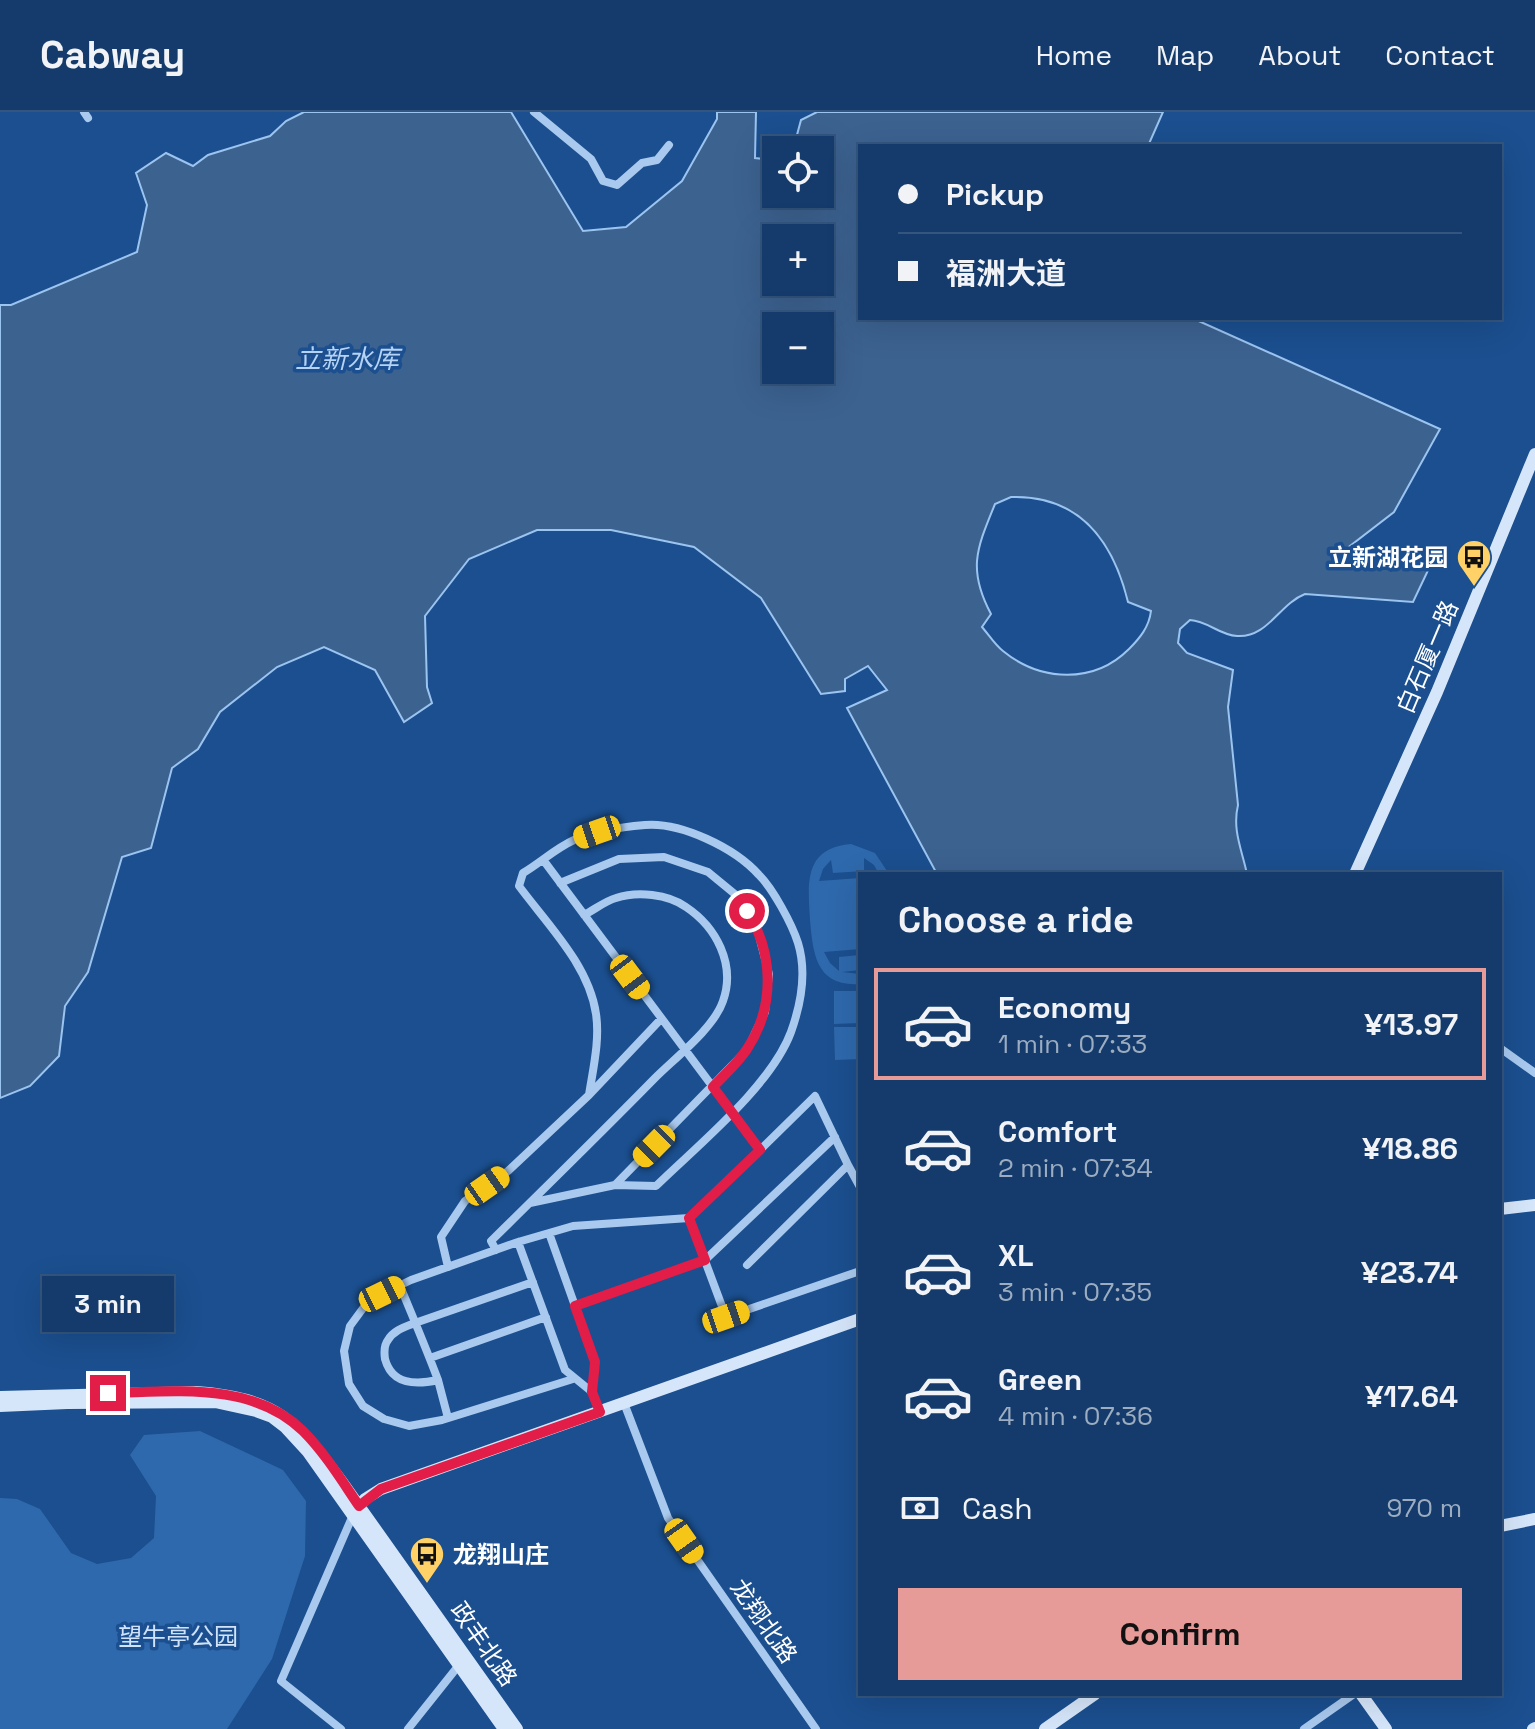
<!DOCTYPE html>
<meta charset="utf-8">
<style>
body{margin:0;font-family:"Space Grotesk","Noto Sans SC",sans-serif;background:#214673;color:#f1f3f6;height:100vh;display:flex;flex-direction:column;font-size:30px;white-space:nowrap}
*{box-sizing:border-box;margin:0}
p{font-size:26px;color:#9dadc1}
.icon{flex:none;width:44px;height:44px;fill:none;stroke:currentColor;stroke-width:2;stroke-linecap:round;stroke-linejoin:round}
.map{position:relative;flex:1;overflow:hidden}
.details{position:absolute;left:858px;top:760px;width:644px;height:824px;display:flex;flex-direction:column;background:#143b6b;border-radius:0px;box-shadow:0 8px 32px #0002,0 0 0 2px #33557e}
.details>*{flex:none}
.banner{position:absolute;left:858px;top:32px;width:644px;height:176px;border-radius:0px;box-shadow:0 8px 32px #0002,0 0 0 2px #33557e;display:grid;align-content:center;height:176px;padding:0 40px;background:#143b6b}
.fabs{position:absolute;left:762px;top:24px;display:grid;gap:16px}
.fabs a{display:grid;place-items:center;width:72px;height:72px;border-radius:0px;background:#143b6b;box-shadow:0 8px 32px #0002,0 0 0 2px #33557e;font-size:40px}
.end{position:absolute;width:36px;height:36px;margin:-18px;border:10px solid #e11d48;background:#fff;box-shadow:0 0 0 4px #fff}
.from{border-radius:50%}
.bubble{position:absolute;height:56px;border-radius:0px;background:#143b6b;box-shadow:0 8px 32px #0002,0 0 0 2px #33557e;font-size:26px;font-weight:800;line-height:56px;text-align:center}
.car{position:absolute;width:24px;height:48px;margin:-24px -12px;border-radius:10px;box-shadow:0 0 6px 2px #0007;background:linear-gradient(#f5c518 24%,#345 0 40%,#f5c518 0 76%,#345 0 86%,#f5c518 0)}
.banner b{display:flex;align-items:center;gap:28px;height:76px;font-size:30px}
.banner b+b{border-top:2px solid #33557e}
.banner i{width:20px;height:20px;background:#f1f3f6}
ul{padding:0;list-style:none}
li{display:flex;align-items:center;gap:24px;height:112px;margin:0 16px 12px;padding:0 24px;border:4px solid transparent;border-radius:0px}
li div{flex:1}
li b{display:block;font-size:30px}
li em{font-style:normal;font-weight:800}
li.active{border-color:#e69b98}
li>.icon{width:72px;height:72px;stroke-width:1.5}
h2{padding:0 40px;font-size:36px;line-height:96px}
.pay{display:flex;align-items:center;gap:20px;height:88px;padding:0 40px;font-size:30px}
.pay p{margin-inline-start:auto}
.button{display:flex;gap:16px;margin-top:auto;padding:16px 40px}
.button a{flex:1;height:92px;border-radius:0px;background:#e69b98;color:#111;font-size:32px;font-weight:800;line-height:92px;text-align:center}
header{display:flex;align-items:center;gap:48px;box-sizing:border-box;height:112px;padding:0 40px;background:#143b6b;border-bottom:2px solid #33557e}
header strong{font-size:38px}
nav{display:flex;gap:44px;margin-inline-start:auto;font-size:28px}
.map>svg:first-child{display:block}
</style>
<header>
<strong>Cabway</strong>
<nav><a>Home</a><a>Map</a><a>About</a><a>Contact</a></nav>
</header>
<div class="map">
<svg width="1535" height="1617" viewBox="0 0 1535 1617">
<rect width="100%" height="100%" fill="#1b4f8f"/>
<path fill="#2e69ad" d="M851,732L875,741L889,762H879L874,753L864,746V759L833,761L831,748L823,757L819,769L860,766V837L824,840L830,851L839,859V845L860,843V858L842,860L860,862V872C816,875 813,842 810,808C808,772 803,736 851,732Z
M834,879H860V911L834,912Z
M834,915H860V947L835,948Z
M200,1319L283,1358L306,1389L305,1444L272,1547L227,1617H0V1386L17,1387L40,1397L71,1441L97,1452L131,1446L154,1426L156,1384L130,1343L144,1323Z"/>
<path fill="#3c6290" stroke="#9cc4f0" stroke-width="2" fill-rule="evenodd" d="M304,0H511L583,119L626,115L682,69L717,7V0H756L755,46L774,48L776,45V82H820V38H782L794,34L801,8L817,0H1163L1148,34H860V206H1192L1440,317L1394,400L1350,434L1432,450L1413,490L1305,482C1279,492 1268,526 1237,524C1219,523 1208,509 1190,508L1180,517L1178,531L1187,541L1233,558L1228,595L1238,693C1232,718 1242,738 1247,762H937L847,596L887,578L868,554L845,567V579L821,582L761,486L694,435L611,418H537L469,447L425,504L427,575L432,591L404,610L375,558L324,535L277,555L220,600L198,637L172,656L151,736L122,745L88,860L65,894L59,944L30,974L0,986V193H11L137,140L147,93L136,61L166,41L193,54L208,43L270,24L286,9ZM776,126H820V170H776ZM776,214H820V258H776ZM1011,385C1080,383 1113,429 1128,490L1151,499C1149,515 1140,526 1129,537C1094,572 1041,570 1003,539C995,533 989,523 982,515L991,502C967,457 977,436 995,392Z"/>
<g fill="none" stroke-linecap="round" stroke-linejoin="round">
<path stroke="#a9c9ee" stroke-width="8" d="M84,0L88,6
M534,0L591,47L603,69L617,73L642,51L657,48L669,33
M544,749L760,1038L689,1106L726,1205L860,1159
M560,771L619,747L664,745L708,760L736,783L757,816L769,862L765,900L747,938L615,1073
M1500,936L1535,961
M760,1038L815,984L848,1053
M530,1091L615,1073L656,1074C698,1033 771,974 791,920C801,892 807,860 798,831C792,812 773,777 759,763C735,736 681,710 645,713C622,715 595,719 574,728C556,736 540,751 523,761L519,774C547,812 589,853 596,902C600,928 593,957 589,983
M549,1121L595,1250L592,1280
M518,1130L565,1258L592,1280L600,1300
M496,1138L491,1129C546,1075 601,1021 655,966C675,946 714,916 723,889C736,852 716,815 686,795C668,782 637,779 616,786C605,789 594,798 584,803
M747,1153L848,1053L860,1075
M448,1155L441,1125L465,1089L508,1059L589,983L661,907
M400,1174C413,1205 426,1236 438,1268C416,1273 392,1273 385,1247C384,1240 384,1233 388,1228C394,1218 405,1215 415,1211L533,1170
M575,1194L705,1148L835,1025
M430,1246L546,1205
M573,1267L442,1308L409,1314L384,1307L363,1294L349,1272L344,1239L350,1214L364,1195L382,1182L411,1168L518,1130L573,1114L689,1106
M438,1268L448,1306
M624,1291L668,1406L816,1617
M341,1617L281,1569L353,1403
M408,1617L459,1553
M1304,1617L1354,1582"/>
<path stroke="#d6e6fa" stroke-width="12" d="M1355,762L1437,580L1535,342
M1500,1097L1535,1093
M0,1285L196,1280C276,1286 296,1308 342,1370L517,1617
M0,1294L67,1291L215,1290L256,1299L272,1305L285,1315L308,1340L504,1617
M356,1398L365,1387L381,1377L860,1207
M1500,1414L1535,1407
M1361,1582L1386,1617
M1045,1617L1095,1582
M1533,1617L1535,1616"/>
</g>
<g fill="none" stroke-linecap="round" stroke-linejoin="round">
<path stroke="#e11d48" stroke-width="10" d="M108,1281C174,1280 252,1269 303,1319C325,1341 342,1369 359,1394L381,1377L600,1300L592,1280L595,1250L575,1194L705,1148L689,1106L760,1038L713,975C724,963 738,951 747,937C775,895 774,841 747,799"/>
</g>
<defs>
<g id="bus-pin" transform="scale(1.8)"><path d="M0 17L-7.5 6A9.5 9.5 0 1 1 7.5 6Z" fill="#ffd166" stroke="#1b4f8f"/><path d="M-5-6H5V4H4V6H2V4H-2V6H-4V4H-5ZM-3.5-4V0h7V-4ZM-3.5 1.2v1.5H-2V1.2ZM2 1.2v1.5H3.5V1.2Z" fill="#111"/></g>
</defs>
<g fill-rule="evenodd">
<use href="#bus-pin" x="1474" y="445"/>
<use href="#bus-pin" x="427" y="1442"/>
</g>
<g text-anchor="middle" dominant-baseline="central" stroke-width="7" stroke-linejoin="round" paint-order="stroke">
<g font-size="24" font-weight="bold" fill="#fff" stroke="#1b4f8f" text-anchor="end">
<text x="1448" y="445">立新湖花园</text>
<text x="453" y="1442" text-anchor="start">龙翔山庄</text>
</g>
<g font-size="24" fill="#fff" stroke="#1b4f8f">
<text transform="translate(1427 545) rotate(-67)">白石厦一路</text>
<text transform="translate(764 1509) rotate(55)">龙翔北路</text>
<text transform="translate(484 1532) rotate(55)">政丰北路</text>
</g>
<g font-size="24" fill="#cfe3fa" stroke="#1b4f8f">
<text x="178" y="1524">望牛亭公园</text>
</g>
<g font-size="26" font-style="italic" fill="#b5d3f5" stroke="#1b4f8f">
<text x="347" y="247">立新水库</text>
</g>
</g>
</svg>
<div class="fabs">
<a><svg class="icon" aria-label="locate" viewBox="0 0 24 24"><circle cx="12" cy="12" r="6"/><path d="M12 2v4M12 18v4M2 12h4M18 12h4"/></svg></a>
<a>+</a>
<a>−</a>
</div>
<i class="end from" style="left:747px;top:799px"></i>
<i class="end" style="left:108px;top:1281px"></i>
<div class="bubble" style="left:42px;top:1164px;width:132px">3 min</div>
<i class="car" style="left:597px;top:720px;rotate:251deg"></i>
<i class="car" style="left:630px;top:865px;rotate:143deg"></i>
<i class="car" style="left:654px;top:1034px;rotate:225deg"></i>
<i class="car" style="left:487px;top:1074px;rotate:55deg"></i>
<i class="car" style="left:382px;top:1182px;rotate:64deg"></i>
<i class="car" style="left:726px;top:1205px;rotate:71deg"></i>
<i class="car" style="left:684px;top:1429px;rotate:145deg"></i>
<div class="banner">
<b><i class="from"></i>Pickup</b>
<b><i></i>福洲大道</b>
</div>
<section class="details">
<h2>Choose a ride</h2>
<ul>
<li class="active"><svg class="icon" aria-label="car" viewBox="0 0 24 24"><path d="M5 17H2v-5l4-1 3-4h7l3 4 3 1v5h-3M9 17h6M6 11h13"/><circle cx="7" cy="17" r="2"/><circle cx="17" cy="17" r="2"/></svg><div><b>Economy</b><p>1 min · 07:33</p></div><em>¥13.97</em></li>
<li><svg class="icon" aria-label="car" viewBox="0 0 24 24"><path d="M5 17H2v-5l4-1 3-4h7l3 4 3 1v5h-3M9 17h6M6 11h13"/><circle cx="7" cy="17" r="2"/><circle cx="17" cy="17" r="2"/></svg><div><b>Comfort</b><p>2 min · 07:34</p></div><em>¥18.86</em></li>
<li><svg class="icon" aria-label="car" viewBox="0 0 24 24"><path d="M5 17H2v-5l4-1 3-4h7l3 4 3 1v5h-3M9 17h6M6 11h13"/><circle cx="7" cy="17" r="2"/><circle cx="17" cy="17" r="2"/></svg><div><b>XL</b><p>3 min · 07:35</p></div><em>¥23.74</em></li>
<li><svg class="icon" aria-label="car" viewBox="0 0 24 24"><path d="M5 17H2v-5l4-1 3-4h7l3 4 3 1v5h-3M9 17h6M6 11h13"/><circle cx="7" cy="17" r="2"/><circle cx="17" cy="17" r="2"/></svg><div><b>Green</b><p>4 min · 07:36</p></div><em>¥17.64</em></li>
</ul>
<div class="pay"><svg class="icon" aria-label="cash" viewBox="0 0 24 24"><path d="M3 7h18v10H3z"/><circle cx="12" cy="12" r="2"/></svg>Cash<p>970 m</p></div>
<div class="button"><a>Confirm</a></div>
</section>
</div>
